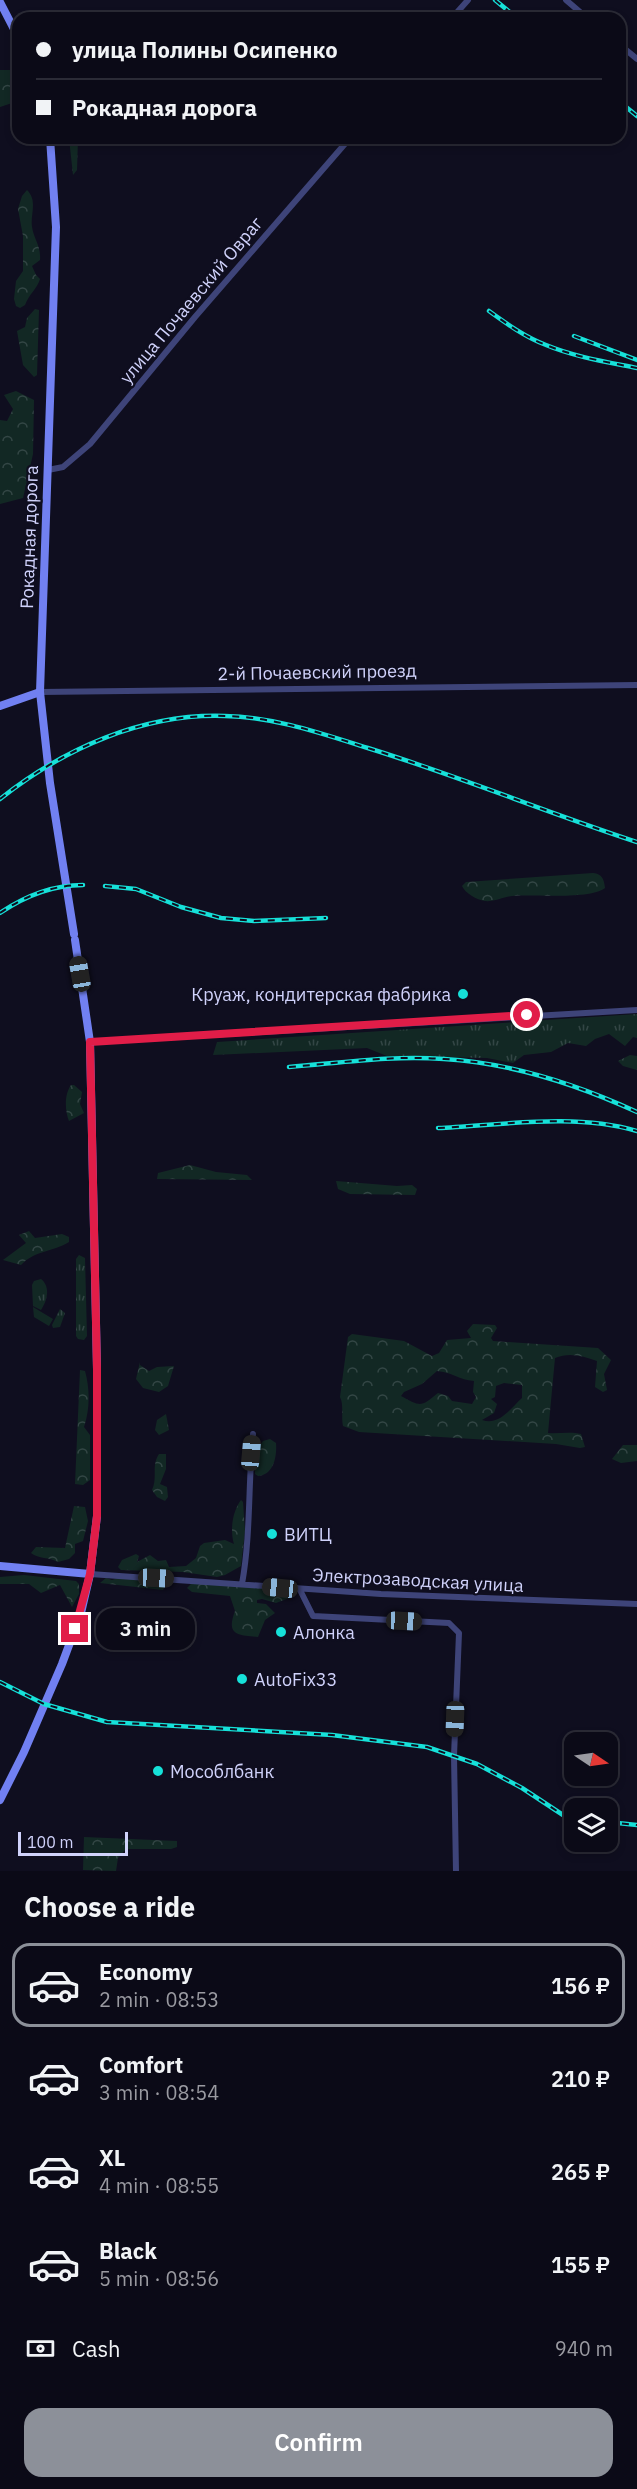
<!DOCTYPE html>
<meta charset="utf-8">
<style>
body{margin:0;font-family:"IBM Plex Sans",sans-serif;background:#191824;color:#f1f3f6;height:100vh;display:flex;flex-direction:column;font-size:22px;white-space:nowrap}
*{box-sizing:border-box;margin:0}
p{font-size:20px;color:#9a9aa1}
.icon{flex:none;width:33px;height:33px;fill:none;stroke:currentColor;stroke-width:2;stroke-linecap:round;stroke-linejoin:round}
.map{position:relative;height:1871px;overflow:hidden}
.details{display:flex;flex-direction:column;background:#0b0a17;flex:1}
.details>*{flex:none}
.guide{position:absolute;left:12px;top:12px;width:614px;height:132px;border-radius:18px;box-shadow:0 3px 9px #0003,0 0 0 2px #2b2b36;display:grid;align-content:center;height:132px;padding:0 24px;background:#0b0a17}
.needle{width:39px;rotate:103deg}
.fabs{position:absolute;left:564px;top:1732px;display:grid;gap:12px}
.fabs a{display:grid;place-items:center;width:54px;height:54px;border-radius:12px;background:#0b0a17;box-shadow:0 3px 9px #0003,0 0 0 2px #2b2b36;font-size:30px}
.scale{position:absolute;left:18px;bottom:15px;width:110px;box-sizing:border-box;padding-left:6px;border:3px solid #d0d2fb;border-top:0;font-size:16px;line-height:21px;white-space:nowrap;color:#d0d2fb;-webkit-text-stroke:4px #0f0e1f;paint-order:stroke}
.end{position:absolute;width:27px;height:27px;margin:-14px;border:8px solid #e11d48;background:#fff;box-shadow:0 0 0 3px #fff}
.from{border-radius:50%}
.bubble{position:absolute;height:42px;border-radius:18px;background:#0b0a17;box-shadow:0 3px 9px #0003,0 0 0 2px #2b2b36;font-size:20px;font-weight:600;line-height:42px;text-align:center}
.car{position:absolute;width:18px;height:36px;margin:-18px -9px;border-radius:8px;box-shadow:0 0 4px 2px #0007;background:linear-gradient(#222 24%,#8ab4d8 0 40%,#222 0 76%,#8ab4d8 0 86%,#222 0)}
.guide b{display:flex;align-items:center;gap:21px;height:57px;font-size:22px}
.guide b+b{border-top:2px solid #2b2b36}
.guide i{width:15px;height:15px;background:#f1f3f6}
ul{padding:0;list-style:none}
li{display:flex;align-items:center;gap:18px;height:84px;margin:0 12px 9px;padding:0 12px;border:3px solid transparent;border-radius:18px}
li div{flex:1}
li b{display:block;font-size:22px}
li em{font-style:normal;font-weight:600}
li.selected{border-color:#8c9099}
li>.icon{width:54px;height:54px;stroke-width:1.5}
h2{padding:0 24px;font-size:27px;line-height:72px}
.pay{display:flex;align-items:center;gap:15px;height:66px;padding:0 24px;font-size:22px}
.pay p{margin-inline-start:auto}
.button{display:flex;gap:12px;margin-top:auto;padding:12px 24px}
.button a{flex:1;height:69px;border-radius:18px;background:#8c9099;color:#fff;font-size:24px;font-weight:600;line-height:69px;text-align:center}
.map>svg:first-child{display:block}
</style>
<div class="map">
<svg width="637" height="1871" viewBox="0 0 637 1871">
<defs>
<pattern id="grass-tufts" width="24" height="20" patternUnits="userSpaceOnUse" patternTransform="scale(1.5)"><rect width="24" height="20" fill="#122824"/><path d="M3 7l-1-3M5 7V3M7 7l1-3M15 17l-1-3M17 17v-4M19 17l1-3" fill="none" stroke="#334645"/></pattern>
<pattern id="forest-crowns" width="20" height="18" patternUnits="userSpaceOnUse" patternTransform="scale(1.5)"><rect width="20" height="18" fill="#122824"/><path d="M2 6a3 3 0 1 1 6 0M12 15a3 3 0 1 1 6 0" fill="none" stroke="#334645"/></pattern>
</defs>
<rect width="100%" height="100%" fill="#0f0e1f"/>
<path fill="url(#grass-tufts)" d="M637,1014V1038L633,1037L625,1046L609,1034L595,1039L586,1046L568,1043L551,1052L524,1055L513,1063L487,1058L387,1056L367,1048L213,1055L217,1042Z
M630,1055L637,1056V1070L623,1066L618,1061Z
M79,1255L85,1258L87,1336L84,1340L78,1339L76,1336V1259Z
M41,1279C51,1287 47,1301 41,1310L33,1306L32,1285L34,1281Z
M33,1307L53,1319L49,1326L34,1317Z
M60,1309L65,1313L60,1327L53,1328L52,1325Z"/>
<path fill="url(#forest-crowns)" fill-rule="evenodd" d="M0,70H13L18,81V101L0,107Z
M69,138H78L77,170L73,175Z
M27,190C38,201 30,214 32,227C34,240 41,245 40,260L32,266L36,275L40,279C37,289 29,294 25,305L20,308L16,306L14,299L16,281L23,271V236L18,209L22,196Z
M35,309L39,310L37,375L34,377L23,365L17,331L25,327L27,318Z
M16,391L34,400L33,454L23,498L0,504V420L7,421L13,409L4,395Z
M593,873C602,874 604,879 605,888C589,900 534,894 512,896C504,897 493,902 485,901C477,900 465,893 462,886L466,882Z
M71,1085H74L82,1092L80,1104L84,1113L69,1121C65,1111 64,1095 71,1085Z
M190,1165L216,1172L247,1175L252,1180L157,1179L158,1173Z
M336,1181L397,1186L412,1185L417,1189L415,1195L350,1194L338,1189Z
M29,1231L35,1238L62,1234L69,1237V1242C53,1252 35,1250 21,1265L3,1260L26,1243L19,1235Z
M473,1324L495,1325L497,1328L491,1338L493,1341L598,1348L611,1360L604,1374L607,1390L603,1392L595,1387L597,1361C583,1356 569,1352 555,1358L548,1433C559,1434 570,1431 581,1434L585,1447L580,1448L556,1444L359,1432L343,1426C341,1417 344,1404 340,1397L348,1337L352,1334L404,1341L432,1356L439,1353L447,1340L471,1338L467,1331ZM437,1371C451,1372 460,1380 474,1381L473,1392L476,1397L472,1404L452,1401L448,1396L438,1393C421,1407 421,1407 401,1396L404,1392L422,1384ZM504,1383L522,1385V1398C510,1409 499,1426 482,1420L494,1413L497,1404L491,1399L495,1397L496,1386Z
M140,1362V1365L149,1371L157,1367L174,1366L168,1386L159,1392L143,1388L136,1379Z
M80,1370L85,1371C90,1389 90,1409 84,1427L90,1435V1480L83,1485L75,1484Z
M166,1414L169,1430L159,1435L155,1430L157,1420Z
M270,1439L276,1443C277,1456 274,1475 258,1476L255,1474C255,1463 256,1449 263,1441Z
M623,1445H637V1461L621,1463L612,1459Z
M159,1454H166V1469L160,1484L167,1487L168,1497L165,1501L157,1497L152,1490C158,1477 151,1466 159,1454Z
M241,1500L243,1502L245,1531L241,1566L225,1575L217,1577L183,1572L121,1570L118,1567L122,1560L136,1554L139,1556L137,1562L150,1555L158,1561L166,1560L169,1567L186,1566L196,1558L200,1546L204,1543L225,1540L234,1544C230,1531 232,1512 241,1500Z
M74,1506L85,1507L88,1521L83,1541L75,1544V1553L69,1559L58,1562C49,1557 39,1559 31,1553L36,1547L65,1548Z
M24,1575L76,1581L79,1584V1594L72,1607L60,1585L41,1593L29,1584H0V1577Z
M106,1578L112,1580L118,1578L161,1581L167,1584L163,1590L100,1583Z
M200,1583L287,1590L293,1593L292,1597L276,1603L262,1599L257,1600V1603L266,1604L275,1613L265,1620L258,1637C237,1635 226,1635 235,1611L230,1596L192,1592L187,1588L191,1584Z
M84,1837L177,1841V1847L171,1849H126L118,1858L116,1871L83,1870Z"/>
<g fill="none" stroke-linecap="round" stroke-linejoin="round">
<path stroke="#3e4479" stroke-width="6" d="M566,0L587,18
M452,18L468,0
M620,45L637,59
M48,470L63,467L90,444L195,317L350,138
M40,692L637,685
M90,1042L637,1010
M90,1574L381,1594L637,1604
M242,1584C251,1534 248,1484 253,1434
M300,1590L313,1616L449,1623L459,1633L454,1756L456,1871"/>
<path stroke="#7180f1" stroke-width="8" d="M0,2L18,37
M50,138L56,227L40,692L50,783L74,934
M0,706L40,692
M0,1566L90,1574
M0,1800L24,1752L62,1664L81,1613L90,1574L97,1516V1369L90,1042L75,940"/>
<g stroke="#16e1d9" stroke-width="4.5">
<path id="rail" d="M495,0L517,18
M620,102L637,116
M489,311C507,324 525,337 546,345C575,357 607,362 637,368
M574,336L637,360
M0,799C63,749 143,713 225,716C276,717 323,734 371,749C461,777 548,813 637,842
M105,886L136,889L181,907L221,918L254,921L326,918
M0,913C25,896 52,885 83,885
M289,1067C340,1063 393,1055 444,1059C512,1063 576,1084 637,1112
M438,1128C501,1125 576,1113 637,1131
M0,1682L44,1704L107,1722L332,1735L427,1747L477,1764L522,1788L563,1815L574,1817
M608,1822L637,1825"/>
</g>
<use href="#rail" stroke="#0f0e1f" stroke-width="2" stroke-dasharray="7" stroke-linecap="butt"/>
</g>
<g fill="none" stroke-linecap="round" stroke-linejoin="round">
<path stroke="#e11d48" stroke-width="8" d="M75,1629L90,1574L97,1516V1369L90,1042L527,1015"/>
</g>
<g fill="#16e1d9" stroke="#0f0e1f" stroke-width="2">
<circle cx="463" cy="994" r="6"/>
<circle cx="272" cy="1534" r="6"/>
<circle cx="281" cy="1632" r="6"/>
<circle cx="242" cy="1679" r="6"/>
<circle cx="158" cy="1771" r="6"/>
</g>
<g text-anchor="middle" dominant-baseline="central" stroke-width="4.5" stroke-linejoin="round" paint-order="stroke">
<g font-size="18" fill="#d0d2fb" stroke="#0f0e1f">
<text transform="translate(191 300) rotate(-50)">улица Почаевский Овраг</text>
<text transform="translate(29 537) rotate(-88)">Рокадная дорога</text>
<text transform="translate(317 672) rotate(-1)">2-й Почаевский проезд</text>
<text transform="translate(418 1580) rotate(3)">Электрозаводская улица</text>
</g>
<g font-size="18" fill="#d0d2fb" stroke="#0f0e1f" text-anchor="start">
<text x="451" y="994" text-anchor="end">Круаж, кондитерская фабрика</text>
<text x="284" y="1534">ВИТЦ</text>
<text x="293" y="1632">Алонка</text>
<text x="254" y="1679">AutoFix33</text>
<text x="170" y="1771">Мособлбанк</text>
</g>
</g>
</svg>
<div class="fabs">
<a><svg class="needle" viewBox="-14 -14 28 28"><path d="M0-13l5 13h-10z" fill="#e53935"/><path d="M0 13l5-13h-10z" fill="#9a9aa1"/></svg></a>
<a><svg class="icon" aria-label="layers" viewBox="0 0 24 24"><path d="M12 4l9 5-9 5-9-5zM3 14l9 5 9-5"/></svg></a>
</div>
<div class="scale">100 m</div>
<i class="end from" style="left:527px;top:1015px"></i>
<i class="end" style="left:75px;top:1629px"></i>
<div class="bubble" style="left:96px;top:1608px;width:99px">3 min</div>
<i class="car" style="left:80px;top:974px;rotate:350deg"></i>
<i class="car" style="left:251px;top:1453px;rotate:5deg"></i>
<i class="car" style="left:156px;top:1578px;rotate:93deg"></i>
<i class="car" style="left:280px;top:1588px;rotate:276deg"></i>
<i class="car" style="left:404px;top:1621px;rotate:93deg"></i>
<i class="car" style="left:455px;top:1719px;rotate:182deg"></i>
<div class="guide">
<b><i class="from"></i>улица Полины Осипенко</b>
<b><i></i>Рокадная дорога</b>
</div>
</div>
<section class="details">
<h2>Choose a ride</h2>
<ul>
<li class="selected"><svg class="icon" aria-label="car" viewBox="0 0 24 24"><path d="M5 17H2v-5l4-1 3-4h7l3 4 3 1v5h-3M9 17h6M6 11h13"/><circle cx="7" cy="17" r="2"/><circle cx="17" cy="17" r="2"/></svg><div><b>Economy</b><p>2 min · 08:53</p></div><em>156 ₽</em></li>
<li><svg class="icon" aria-label="car" viewBox="0 0 24 24"><path d="M5 17H2v-5l4-1 3-4h7l3 4 3 1v5h-3M9 17h6M6 11h13"/><circle cx="7" cy="17" r="2"/><circle cx="17" cy="17" r="2"/></svg><div><b>Comfort</b><p>3 min · 08:54</p></div><em>210 ₽</em></li>
<li><svg class="icon" aria-label="car" viewBox="0 0 24 24"><path d="M5 17H2v-5l4-1 3-4h7l3 4 3 1v5h-3M9 17h6M6 11h13"/><circle cx="7" cy="17" r="2"/><circle cx="17" cy="17" r="2"/></svg><div><b>XL</b><p>4 min · 08:55</p></div><em>265 ₽</em></li>
<li><svg class="icon" aria-label="car" viewBox="0 0 24 24"><path d="M5 17H2v-5l4-1 3-4h7l3 4 3 1v5h-3M9 17h6M6 11h13"/><circle cx="7" cy="17" r="2"/><circle cx="17" cy="17" r="2"/></svg><div><b>Black</b><p>5 min · 08:56</p></div><em>155 ₽</em></li>
</ul>
<div class="pay"><svg class="icon" aria-label="cash" viewBox="0 0 24 24"><path d="M3 7h18v10H3z"/><circle cx="12" cy="12" r="2"/></svg>Cash<p>940 m</p></div>
<div class="button"><a>Confirm</a></div>
</section>
